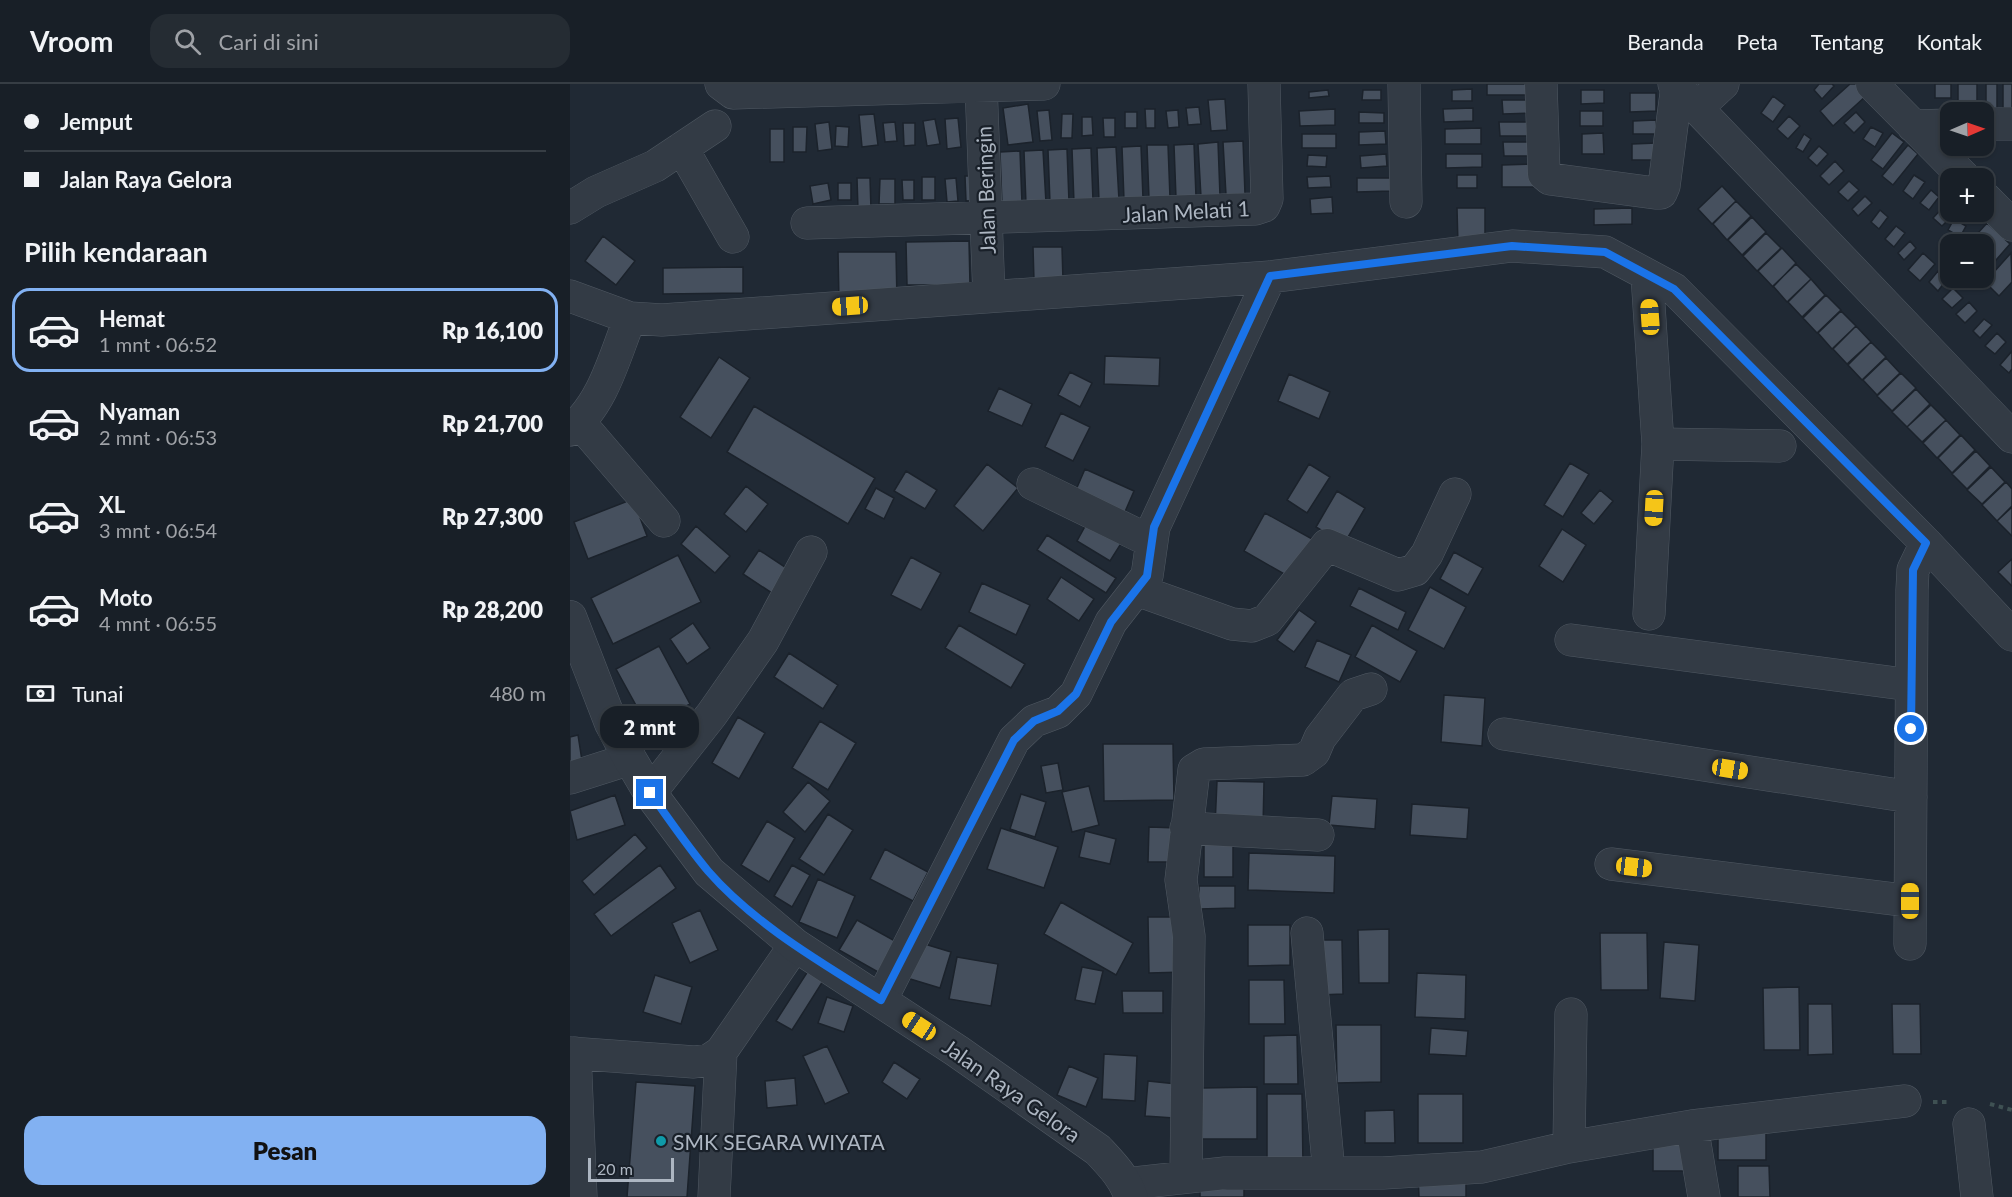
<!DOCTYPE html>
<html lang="id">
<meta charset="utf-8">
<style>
body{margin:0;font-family:Lato,sans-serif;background:#252c33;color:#f1f3f6;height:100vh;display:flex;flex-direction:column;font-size:22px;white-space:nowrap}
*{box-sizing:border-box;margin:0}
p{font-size:20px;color:#9fa2a7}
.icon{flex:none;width:33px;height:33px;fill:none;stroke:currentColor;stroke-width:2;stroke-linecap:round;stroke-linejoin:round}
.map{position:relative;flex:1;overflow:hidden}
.side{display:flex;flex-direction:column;background:#181f27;width:570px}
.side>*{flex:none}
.top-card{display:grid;align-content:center;height:132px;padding:0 24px;background:#181f27}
.needle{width:39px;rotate:88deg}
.tools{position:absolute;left:1370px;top:18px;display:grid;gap:12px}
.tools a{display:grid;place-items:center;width:54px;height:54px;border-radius:12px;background:#181f27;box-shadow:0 2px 4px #0004,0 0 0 2px #363d44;font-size:30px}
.scale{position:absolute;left:18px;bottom:15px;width:86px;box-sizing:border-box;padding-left:6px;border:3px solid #adb6c2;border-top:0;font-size:16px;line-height:21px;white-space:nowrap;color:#adb6c2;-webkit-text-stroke:4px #192029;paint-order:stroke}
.end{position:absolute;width:27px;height:27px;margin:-14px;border:8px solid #1a73e8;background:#fff;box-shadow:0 0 0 3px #fff}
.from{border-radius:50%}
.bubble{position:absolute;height:42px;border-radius:18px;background:#181f27;box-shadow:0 2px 4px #0004,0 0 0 2px #363d44;font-size:20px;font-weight:800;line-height:42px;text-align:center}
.car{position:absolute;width:18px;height:36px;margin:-18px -9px;border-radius:8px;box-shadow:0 0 4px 2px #0007;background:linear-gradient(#f5c518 24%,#345 0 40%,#f5c518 0 76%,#345 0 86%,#f5c518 0)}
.top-card b{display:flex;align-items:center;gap:21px;height:57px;font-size:22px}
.top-card b+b{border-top:2px solid #363d44}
.top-card i{width:15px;height:15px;background:#f1f3f6}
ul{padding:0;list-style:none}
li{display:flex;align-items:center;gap:18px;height:84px;margin:0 12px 9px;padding:0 12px;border:3px solid transparent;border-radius:18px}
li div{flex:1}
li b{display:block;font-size:22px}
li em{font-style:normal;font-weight:800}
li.current{border-color:#82b1f2}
li>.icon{width:54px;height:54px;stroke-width:1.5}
h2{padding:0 24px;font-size:27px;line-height:72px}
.pay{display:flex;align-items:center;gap:15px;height:66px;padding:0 24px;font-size:22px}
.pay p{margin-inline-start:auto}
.cta{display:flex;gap:12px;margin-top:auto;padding:12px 24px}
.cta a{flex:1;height:69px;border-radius:18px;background:#82b1f2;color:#111;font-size:24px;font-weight:800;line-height:69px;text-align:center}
header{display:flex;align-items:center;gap:36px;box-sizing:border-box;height:84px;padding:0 30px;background:#181f27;border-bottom:2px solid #363d44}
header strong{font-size:28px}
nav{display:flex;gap:33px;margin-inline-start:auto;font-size:21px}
.search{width:420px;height:54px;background:#252c33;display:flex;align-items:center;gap:15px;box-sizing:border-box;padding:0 21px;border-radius:18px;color:#9fa2a7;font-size:22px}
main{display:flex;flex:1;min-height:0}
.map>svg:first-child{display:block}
</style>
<header>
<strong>Vroom</strong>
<div class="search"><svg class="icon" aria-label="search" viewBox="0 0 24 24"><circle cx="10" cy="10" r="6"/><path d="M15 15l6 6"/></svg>Cari di sini</div>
<nav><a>Beranda</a><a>Peta</a><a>Tentang</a><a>Kontak</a></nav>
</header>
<main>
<section class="side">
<div class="top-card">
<b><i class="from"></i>Jemput</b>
<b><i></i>Jalan Raya Gelora</b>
</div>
<h2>Pilih kendaraan</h2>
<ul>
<li class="current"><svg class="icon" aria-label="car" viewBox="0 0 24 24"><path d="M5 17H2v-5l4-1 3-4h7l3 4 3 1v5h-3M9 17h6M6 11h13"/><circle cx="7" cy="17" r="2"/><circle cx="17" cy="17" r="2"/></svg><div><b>Hemat</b><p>1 mnt · 06:52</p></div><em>Rp 16,100</em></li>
<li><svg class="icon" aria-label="car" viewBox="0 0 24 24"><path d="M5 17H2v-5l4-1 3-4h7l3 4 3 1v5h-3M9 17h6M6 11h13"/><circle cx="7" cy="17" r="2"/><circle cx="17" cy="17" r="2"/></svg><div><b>Nyaman</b><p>2 mnt · 06:53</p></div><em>Rp 21,700</em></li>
<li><svg class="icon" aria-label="car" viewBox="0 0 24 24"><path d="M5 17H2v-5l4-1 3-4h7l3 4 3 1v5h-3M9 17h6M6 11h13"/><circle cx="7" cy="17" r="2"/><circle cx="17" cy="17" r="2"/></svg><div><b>XL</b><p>3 mnt · 06:54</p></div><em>Rp 27,300</em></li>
<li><svg class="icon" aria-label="car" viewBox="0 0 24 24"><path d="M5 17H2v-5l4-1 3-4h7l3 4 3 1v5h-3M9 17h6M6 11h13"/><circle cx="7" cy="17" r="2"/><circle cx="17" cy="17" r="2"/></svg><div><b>Moto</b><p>4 mnt · 06:55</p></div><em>Rp 28,200</em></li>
</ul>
<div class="pay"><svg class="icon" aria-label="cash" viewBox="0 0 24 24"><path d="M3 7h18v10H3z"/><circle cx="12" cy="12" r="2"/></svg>Tunai<p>480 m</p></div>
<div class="cta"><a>Pesan</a></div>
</section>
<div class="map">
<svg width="1442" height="1113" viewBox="0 0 1442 1113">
<rect width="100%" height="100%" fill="#202934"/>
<path fill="#46505e" stroke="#1b222b" stroke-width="1.5" d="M917,0H956V11H917Z
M1249,0H1262L1264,2L1252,15L1244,6Z
M1280,0H1287L1297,11L1263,42L1250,27Z
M1365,0H1381V14H1365Z
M1388,0H1407V28H1388Z
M1416,0H1427V24H1416Z
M1433,0H1442V24H1433Z
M902,5V17H882V6Z
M758,6L759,12L739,14V8Z
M793,6H811V16H792Z
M1011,6H1034V19L1011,20Z
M1060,9H1086V27L1060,28Z
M1203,12L1215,21L1203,38L1191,29Z
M655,15L657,46L641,47L638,16Z
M932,16H967V29L933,30Z
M458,20L463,58L438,61L433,24Z
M629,23L631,40L618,41L616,24Z
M903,24V37L874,38L873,25Z
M575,25H585V44H576Z
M765,25V41L730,42L729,27Z
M479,26L482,56L470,57L467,27Z
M608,26L609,43L598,44L596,27Z
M1010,27H1033V42H1010Z
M555,28H567V44H555Z
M789,28L814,29V39H789Z
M1286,28L1295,38L1284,49L1274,39Z
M304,30L308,61L292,63L289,31Z
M492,30H503L502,54H491Z
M1219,32L1230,42L1218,55L1207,45Z
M512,33H522L523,51L512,52Z
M388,34L391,63L377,65L375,35Z
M533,34H545V53H534Z
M365,35L370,60L357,62L353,37Z
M1086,36V50H1063V37Z
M259,38L262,65L248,67L245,40Z
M325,38L327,57L315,58L313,39Z
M929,38H967V52H930Z
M333,39H345V61L334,62Z
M266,42L279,43L278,63L265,62Z
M223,43H237L236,68H223Z
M1301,43L1313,49L1305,63L1293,55Z
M911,44V60H875V45Z
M200,45H214V78H200Z
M815,47L816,60L789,61V48Z
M1033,49L1034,70H1012V50Z
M1322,49L1334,58L1313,85L1301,76Z
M732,50H766V64H732Z
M1234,50L1241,55L1233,68L1226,64Z
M673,57L675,110L656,111L653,58Z
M648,58L650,112L631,113L628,60Z
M933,58H966L967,72H934Z
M1087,59V76H1062V60Z
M624,60L626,113L606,114L604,61Z
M577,61H598L600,114L579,115Z
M1338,61L1348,70L1323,101L1312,92Z
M571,62L573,115L554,116L552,63Z
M1249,62L1258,70L1247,82L1238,74Z
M546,63L549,116L529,117L527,64Z
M521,64L523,117L504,119L502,65Z
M497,65L499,118L480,119L478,66Z
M473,66L476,119L456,120L454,67Z
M450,67L452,120L432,121L430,68Z
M816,70L817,82L791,84L790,72Z
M876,70H912V83L876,84Z
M738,71L757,72L756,83L737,82Z
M1265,77L1274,87L1259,101L1250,92Z
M967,80V103H932V81Z
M887,91H907V104H887Z
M1344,91L1355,98L1343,115L1333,107Z
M395,92H407L408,116L396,117Z
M760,92L761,103L738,104L737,93Z
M352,93H365V116H352Z
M287,94H300L301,126H288Z
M386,94L388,117L377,118L375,95Z
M787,94H821V107L787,108Z
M310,95H325V120H309Z
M332,96H344V116H333Z
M1279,97L1289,106L1278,117L1268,108Z
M258,99L261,116L243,120L240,102Z
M268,99H281V116H268Z
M1152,102L1166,117L1142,140L1128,125Z
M1361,106L1369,113L1359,126L1350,119Z
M1295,112L1302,119L1288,132L1282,125Z
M762,113L763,129L741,130L740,115Z
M1166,117L1181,132L1157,156L1143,140Z
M1376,120L1380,128L1385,129L1372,142L1363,134Z
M887,124H915V160L888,161Z
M1062,124V140L1024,141V125Z
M1310,126L1318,133L1309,145L1301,138Z
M1182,133L1196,148L1172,171L1158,156Z
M1384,135L1396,142L1390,153L1378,146Z
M1417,139L1440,160L1413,191V160H1398Z
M1326,142L1335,149L1324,163L1315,155Z
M1196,149L1211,164L1187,187L1173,172Z
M33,152L65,177L46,201L15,177Z
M399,157L400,201H337L336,158Z
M1340,157L1346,164L1334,176L1328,169Z
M463,163H492L493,197H464Z
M1212,164L1226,179L1203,203L1188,187Z
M268,168H326L327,216L269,217Z
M1353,169L1365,180L1350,197L1338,186Z
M1441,169L1442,198L1429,212L1415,198Z
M1226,180L1241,195L1217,218L1203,202Z
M173,183V209L93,210V184Z
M1368,187L1377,195L1368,207L1359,198Z
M1241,195L1255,211L1232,233L1218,218Z
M1383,204L1393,214L1382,224L1372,215Z
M1256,211L1271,226L1247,249L1233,234Z
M1399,218L1407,227L1395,239L1386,230Z
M1271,227L1286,242L1262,265L1248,249Z
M1414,235L1422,241L1410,254L1403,247Z
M1286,242L1301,258L1277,280L1263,265Z
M1427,249L1436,258L1425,270L1415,262Z
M1301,258L1316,273L1292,296L1278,281Z
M1442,267V285L1439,289L1430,281Z
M535,272L590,274L589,302L534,300Z
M149,273L180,294L141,354L110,333Z
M1316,274L1330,289L1307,311L1293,296Z
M500,288L522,299L510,323L488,311Z
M1331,289L1346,304L1322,327L1307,312Z
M719,290L760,308L749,335L708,317Z
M429,304L462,320L452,342L418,327Z
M1346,305L1360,320L1337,343L1322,328Z
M1361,321L1376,336L1352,358L1337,343Z
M184,322L305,394L278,440L157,368Z
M491,329L520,343L503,377L475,363Z
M1376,336L1390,351L1367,374L1353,359Z
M1391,351L1405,366L1382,389L1368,374Z
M1406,367L1420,382L1397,405L1382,390Z
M1000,379L1019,390L993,433L974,421Z
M417,380L448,404L413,447L384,422Z
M739,380L760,393L737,429L717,416Z
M1421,383L1435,398L1412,420L1397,406Z
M515,385L564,407L551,437L502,415Z
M336,387L367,406L355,425L324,407Z
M1436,398L1442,405V422L1427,437L1412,421Z
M176,402L198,420L176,448L154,430Z
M306,404L324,414L314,435L295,425Z
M1030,406L1043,417L1024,440L1011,429Z
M767,407L795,424L774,460L746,443Z
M63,415L77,452L18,475L4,438Z
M1442,423V452L1427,437Z
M695,429L744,456L723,495L674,467Z
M518,437L552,458L540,477L507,457Z
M126,442L160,472L145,489L111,460Z
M992,445L1016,461L993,498L969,482Z
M477,451L546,494L536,509L467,466Z
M189,466L224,489L208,513L173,490Z
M884,468L913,484L898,511L870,495Z
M108,471L131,518L43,560L21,514Z
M341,473L371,489L351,526L321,511Z
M1442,475V502L1428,488Z
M491,493L524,515L509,537L477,515Z
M412,499L460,521L446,551L399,528Z
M860,503L896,523L874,565L838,546Z
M789,504L836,528L828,546L780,522Z
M729,526L746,538L724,568L707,556Z
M123,539L140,564L117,580L100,555Z
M389,541L455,580L441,604L375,564Z
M802,541L847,567L830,598L785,573Z
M747,556L781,571L769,598L735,583Z
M89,562L120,620L78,643L46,585Z
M219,569L268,601L253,625L204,593Z
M874,611L915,614L912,662L871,658Z
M168,633L195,649L169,695L142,679Z
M250,637L286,659L258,706L222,684Z
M8,651L13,683L0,686V653Z
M533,660H603L604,716L534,717Z
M488,679L493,706L476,709L471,682Z
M647,697L694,698L693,743L645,742Z
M238,698L260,717L235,748L213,728Z
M519,702L529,741L502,748L492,708Z
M451,710L476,718L465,753L440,745Z
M45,711L55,741L7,756L0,727Z
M762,712L807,715L805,745L759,741Z
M842,720L899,724L897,755L840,751Z
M258,730L283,746L254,791L229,775Z
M197,737L225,754L199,798L171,781Z
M579,743L608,744L606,778H578Z
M431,744L488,763L474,804L417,785Z
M515,747L546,755L540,780L509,773Z
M65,750L77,764L24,811L12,797Z
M663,755V793H634V756Z
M315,765L358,788L343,817L300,795Z
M679,769L765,772L764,809L678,806Z
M90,781L106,804L41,852L24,830Z
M222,781L240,791L222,823L204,812Z
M248,795L285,812L267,854L229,838Z
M629,802H665V824L629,825Z
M491,818L563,859L546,891L474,850Z
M130,826L148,866L120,879L102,839Z
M578,833H614L615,888L579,889Z
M287,836L325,857L308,888L269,866Z
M678,841H720V881L678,882Z
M819,845V899H789L788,846Z
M1030,849H1077L1078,906H1031Z
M748,856H772L773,910L749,911Z
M348,858L381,868L370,904L337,894Z
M1094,858L1129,861L1125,917L1090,914Z
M387,873L428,880L421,922L379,915Z
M512,883L533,887L525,920L505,916Z
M238,887L253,897L222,946L206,937Z
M847,889L896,891L895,935L845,933Z
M85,891L122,903L111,940L73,928Z
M679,896H714L715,940H679Z
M1229,903L1230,966H1194L1193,904Z
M552,907H593V929H553Z
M257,913L283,922L274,948L248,939Z
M1238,920H1262L1263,970L1238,971Z
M1322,920H1350L1351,970H1323Z
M766,941H811V998L767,999Z
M861,944L898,947L896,972L859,970Z
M727,951L728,1000H694V952Z
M257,962L279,1009L255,1020L233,972Z
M534,970L567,972L565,1017L532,1015Z
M324,978L350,995L337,1015L312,998Z
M499,982L528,994L516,1023L487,1011Z
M225,994L227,1021L197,1024L195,997Z
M578,997L607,1000L604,1034L575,1032Z
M66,998L125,1002L117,1113H57Z
M687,1003V1055H632V1004Z
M697,1010H732L733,1084L697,1085Z
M848,1010H893V1059H848Z
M824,1026L825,1059H795V1027Z
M1196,1042V1076H1148V1043Z
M1116,1050L1117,1087H1083V1051Z
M1168,1082H1199L1200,1113H1168Z
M896,1089V1113H849L848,1090Z
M630,1105H674V1113H630Z"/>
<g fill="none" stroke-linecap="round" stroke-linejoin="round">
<g stroke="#505963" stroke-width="33">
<path id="minor" d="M151,0L163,9L474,0
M411,0L419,212
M834,0L836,118
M971,0L974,90L980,95L1085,109H1091L1094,102L1107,2L1110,0
M1104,0L1442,353
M1302,0L1395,94
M1127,24L1153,0
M1413,40H1442
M1343,42L1380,41
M112,64L163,153
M1413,112L1442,141
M0,124L26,108L85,82L145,42
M237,139L685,125L694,122L697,115L694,0
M1077,191L1088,360L1079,530
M0,212L60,234L92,236L700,193L942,162L1035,168L1104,205L1356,459L1442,551
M10,339L94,437
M0,346C33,321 45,271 60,234
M1088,360L1210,362
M463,400L580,457
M567,506L662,540L682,542L697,536L757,461L828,491L845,486L857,470L885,410
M1001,556L1341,601
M934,650L1341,713
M0,694L60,675
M80,709L142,630L193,557L241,468
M616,744L748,751
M1041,780L1340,817
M737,849L759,1089
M1340,860L1342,506L1343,486L1356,459
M311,916L444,656L464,637L488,628L506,610L541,538L577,492L584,443L700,193
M0,969L124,978L139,976L151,968L225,861
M5,969L11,1113
M1399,1040L1407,1113
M1122,1042L1134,1113
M999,1063L1001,930
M616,1092L619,852L611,796L624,686L634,680L733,676L744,668L750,654L783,611L801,605
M556,1100L655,1089H813L912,1083L999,1063L1122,1042L1335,1017
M144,1113L151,968"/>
</g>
<g stroke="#505963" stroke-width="34">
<path id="tertiary" d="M0,533L41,639L60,675L80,709L139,788L225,861L387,967L528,1066C542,1081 554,1093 561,1113"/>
</g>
<path stroke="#3f5153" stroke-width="4" stroke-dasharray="4.5 4.5" stroke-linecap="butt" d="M1363,1018H1380
M1420,1020L1442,1026"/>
<use href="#minor" stroke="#333b45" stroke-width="32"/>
<use href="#tertiary" stroke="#333b45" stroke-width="33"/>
</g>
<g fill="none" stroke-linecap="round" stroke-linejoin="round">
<path stroke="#1a73e8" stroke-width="8" d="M80,709C99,735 117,762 138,787C184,840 252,879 311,916L444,656L464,637L488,627L506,610L541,538L577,492L584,443L700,192L942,162L1035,168L1104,205L1356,459L1343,486L1341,645"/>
</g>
<circle fill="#0f9aa8" stroke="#192029" stroke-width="2" cx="91" cy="1057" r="6"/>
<g text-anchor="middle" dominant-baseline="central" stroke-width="4.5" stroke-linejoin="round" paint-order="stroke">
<g font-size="21" fill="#adb6c2" stroke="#192029">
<text transform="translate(415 106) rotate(-92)">Jalan Beringin</text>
<text transform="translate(616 127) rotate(-3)">Jalan Melati 1</text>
<text transform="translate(442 1006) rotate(35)">Jalan Raya Gelora</text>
</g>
<g font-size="21" fill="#adb6c2" stroke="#192029" text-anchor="start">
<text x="103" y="1057">SMK SEGARA WIYATA</text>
</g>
</g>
</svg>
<div class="tools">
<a><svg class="needle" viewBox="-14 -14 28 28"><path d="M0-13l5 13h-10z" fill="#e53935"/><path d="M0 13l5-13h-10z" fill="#9fa2a7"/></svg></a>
<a>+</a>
<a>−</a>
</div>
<div class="scale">20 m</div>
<i class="end from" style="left:1341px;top:645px"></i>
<i class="end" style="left:80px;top:709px"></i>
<div class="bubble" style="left:30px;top:622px;width:99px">2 mnt</div>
<i class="car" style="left:280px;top:222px;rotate:266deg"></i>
<i class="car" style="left:1080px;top:233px;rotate:356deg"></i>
<i class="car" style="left:1084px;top:424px;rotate:183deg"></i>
<i class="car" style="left:1160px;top:685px;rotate:99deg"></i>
<i class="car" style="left:1064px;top:783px;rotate:97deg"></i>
<i class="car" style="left:1340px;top:817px;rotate:0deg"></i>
<i class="car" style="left:349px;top:942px;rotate:303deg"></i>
</div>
</main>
